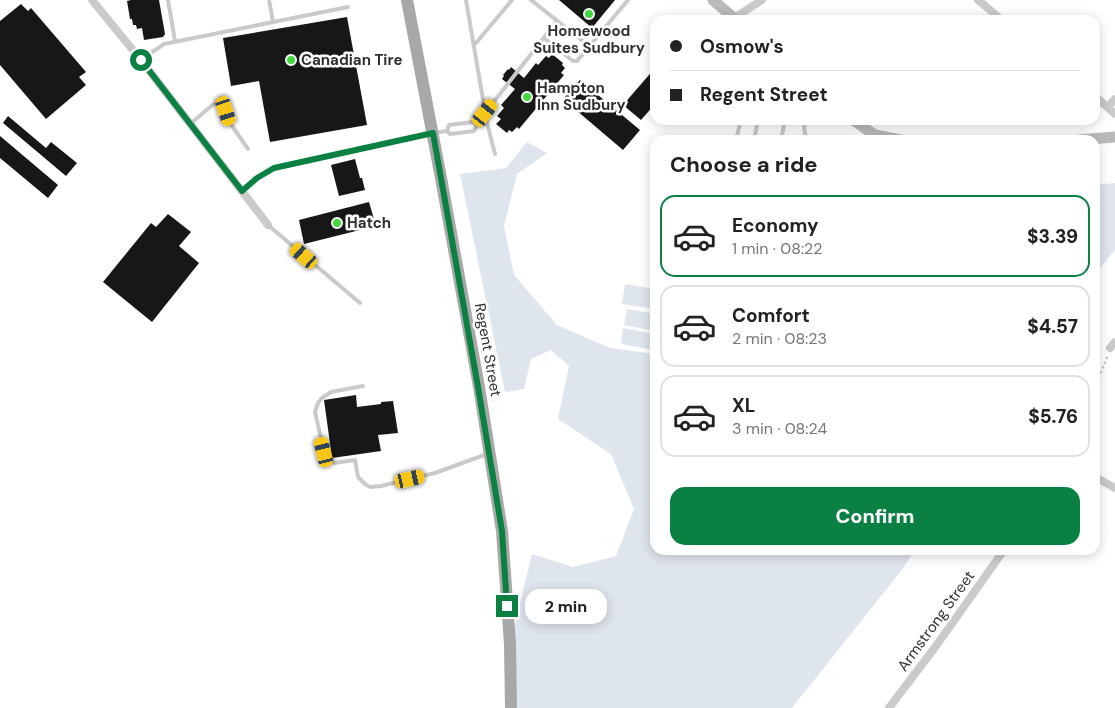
<!DOCTYPE html>
<meta charset="utf-8">
<style>
body{margin:0;font-family:"DM Sans",sans-serif;background:#f6f6f6;color:#222;height:100vh;display:flex;flex-direction:column;font-size:19px;white-space:nowrap}
*{box-sizing:border-box;margin:0}
p{font-size:16px;color:#767676}
.icon{flex:none;width:28px;height:28px;fill:none;stroke:currentColor;stroke-width:2;stroke-linecap:round;stroke-linejoin:round}
.map{position:relative;flex:1;overflow:hidden}
.drawer{position:absolute;left:650px;top:135px;width:450px;height:420px;display:flex;flex-direction:column;background:#fff;border-radius:15px;box-shadow:0 2px 12px #0003}
.drawer>*{flex:none}
.banner{position:absolute;left:650px;top:15px;width:450px;height:110px;border-radius:15px;box-shadow:0 2px 12px #0003;display:grid;align-content:center;height:110px;padding:0 20px;background:#fff}
.end{position:absolute;width:22px;height:22px;margin:-11px;border:6px solid #0b8043;background:#fff;box-shadow:0 0 0 2px #fff}
.from{border-radius:50%}
.bubble{position:absolute;height:35px;border-radius:15px;background:#fff;box-shadow:0 2px 12px #0003;font-size:16px;font-weight:800;line-height:35px;text-align:center}
.car{position:absolute;width:15px;height:30px;margin:-15px -8px;border-radius:6px;box-shadow:0 0 4px 1px #0007;background:linear-gradient(#f5c518 24%,#345 0 40%,#f5c518 0 76%,#345 0 86%,#f5c518 0)}
.banner b{display:flex;align-items:center;gap:18px;height:48px;font-size:19px}
.banner b+b{border-top:1px solid #e0e0e0}
.banner i{width:12px;height:12px;background:#222}
ul{padding:0;list-style:none}
li{display:flex;align-items:center;gap:15px;height:82px;margin:0 10px 8px;padding:0 10px;border:2px solid #e0e0e0;border-radius:15px}
li div{flex:1}
li b{display:block;font-size:19px}
li em{font-style:normal;font-weight:800}
li.active{border-color:#0b8043}
li>.icon{width:45px;height:45px;stroke-width:1.5}
h2{padding:0 20px;font-size:22px;line-height:60px}
.cta{display:flex;gap:10px;margin-top:auto;padding:10px 20px}
.cta a{flex:1;height:58px;border-radius:15px;background:#0b8043;color:#fff;font-size:20px;font-weight:800;line-height:58px;text-align:center}
.map>svg:first-child{display:block}
</style>
<div class="map">
<svg width="1115" height="708" viewBox="0 0 1115 708">
<rect width="100%" height="100%" fill="#fff"/>
<path fill="#dfe5ec" d="M527,142L547,153L517,174L504,226L514,275L557,325L610,348L655,354V550H914L904,567L792,708H511L510,644L532,554L573,567L616,556L634,509L611,454L558,419L569,366L551,350L531,359L524,389L505,392L460,174L506,168Z
M1115,183V250L1095,274V185Z
M625,284L655,289V309L622,304Z
M627,309L655,314V331L624,325Z
M623,328L655,334L653,350L621,344Z"/>
<path fill="#171717" d="M131,0H159L165,34L163,37L144,40L142,28L137,29L136,25H133L132,19H130L127,1Z
M559,0H615L592,28Z
M21,4L28,11L31,8L86,72L79,77L86,85L46,119L0,65V21Z
M347,17L367,125L270,142L259,81L231,86L223,38Z
M552,54L563,63L562,65L565,68L561,73L564,75L519,129L517,127L512,132L509,130L507,133L496,124L501,119L497,116L504,108L501,105L515,89L502,79L504,76L503,75L508,69L509,70L511,67L524,78L536,63L538,65L546,56L549,58Z
M655,68V104L641,120L623,105Z
M580,80L640,130L623,150L563,99Z
M8,116L46,148L51,142L77,163L66,176L3,123Z
M0,136L58,185L48,198L0,158Z
M355,159L360,178H362L365,190L339,196L331,165Z
M369,202L376,226L304,244L299,220Z
M168,214L191,232L179,246L199,263L152,322L103,282L151,223L156,227Z
M356,395L357,407L381,404V402L393,401L398,433L378,435L381,451L332,458L324,400Z"/>
<g fill="none" stroke-linecap="round" stroke-linejoin="round">
<path stroke="#c4c4c4" stroke-width="2" stroke-dasharray="2.5 2.5" stroke-linecap="butt" d="M1095,387L1108,355"/>
<path stroke="#cacaca" stroke-width="4" d="M168,0L175,41
M269,0L273,22
M466,0L487,123
M531,0L589,46
M544,38L573,61H577L628,0
M473,43H476L512,0
M141,60L164,44L348,7
M485,113L557,21
M190,124L221,98L230,123L248,149
M447,131L449,125L473,122L477,125L487,123L495,154
M736,140L741,120
M754,140L758,120
M781,140L785,120
M806,140L804,127L807,120
M242,191L257,178L274,168L433,133L447,131L450,134L474,131L477,125
M268,225L360,303
M363,386L331,392L322,398L318,403L315,412L324,452L334,463L355,460L358,477L366,485L371,487L381,486L435,473L487,454"/>
<path stroke="#cacaca" stroke-width="8" d="M92,0L141,60L268,225
M978,0L1002,20
M734,18L762,0
M1095,96L1115,114
M1108,107L1115,99
M1110,348L1115,342
M1095,477L1115,488
M889,708L936,646L1004,550"/>
<path stroke="#bababa" stroke-width="11" d="M713,0L736,20
M853,120L875,135L901,140
M1079,140L1115,137"/>
<path stroke="#a8a8a8" stroke-width="12" d="M407,0L441,178L479,387L502,531L510,644L511,708"/>
</g>
<g fill="none" stroke-linecap="round" stroke-linejoin="round">
<path stroke="#0b8043" stroke-width="6" d="M141,60L242,191L257,178L274,168L433,133L478,387L502,531L507,606"/>
</g>
<g fill="#40da3f" stroke="#fff" stroke-width="2">
<circle cx="589" cy="14" r="5"/>
<circle cx="291" cy="60" r="5"/>
<circle cx="527" cy="97" r="5"/>
<circle cx="337" cy="223" r="5"/>
</g>
<g text-anchor="middle" dominant-baseline="central" stroke-width="5" stroke-linejoin="round" paint-order="stroke">
<g font-size="15" font-weight="bold" fill="#303030" stroke="#fff" text-anchor="start">
<text x="589" y="31" text-anchor="middle">Homewood<tspan x="589" dy="17">Suites Sudbury</tspan></text>
<text x="301" y="60">Canadian Tire</text>
<text x="537" y="88">Hampton<tspan x="537" dy="17">Inn Sudbury</tspan></text>
<text x="347" y="223">Hatch</text>
</g>
<g font-size="15" fill="#303030" stroke="#fff">
<text transform="translate(488 350) rotate(80)">Regent Street</text>
<text transform="translate(936 621) rotate(-54)">Armstrong Street</text>
</g>
</g>
</svg>
<i class="end from" style="left:141px;top:60px"></i>
<i class="end" style="left:507px;top:606px"></i>
<div class="bubble" style="left:525px;top:589px;width:82px">2 min</div>
<i class="car" style="left:226px;top:111px;rotate:162deg"></i>
<i class="car" style="left:485px;top:113px;rotate:38deg"></i>
<i class="car" style="left:304px;top:256px;rotate:311deg"></i>
<i class="car" style="left:324px;top:452px;rotate:346deg"></i>
<i class="car" style="left:410px;top:479px;rotate:77deg"></i>
<div class="banner">
<b><i class="from"></i>Osmow's</b>
<b><i></i>Regent Street</b>
</div>
<section class="drawer">
<h2>Choose a ride</h2>
<ul>
<li class="active"><svg class="icon" aria-label="car" viewBox="0 0 24 24"><path d="M5 17H2v-5l4-1 3-4h7l3 4 3 1v5h-3M9 17h6M6 11h13"/><circle cx="7" cy="17" r="2"/><circle cx="17" cy="17" r="2"/></svg><div><b>Economy</b><p>1 min · 08:22</p></div><em>$3.39</em></li>
<li><svg class="icon" aria-label="car" viewBox="0 0 24 24"><path d="M5 17H2v-5l4-1 3-4h7l3 4 3 1v5h-3M9 17h6M6 11h13"/><circle cx="7" cy="17" r="2"/><circle cx="17" cy="17" r="2"/></svg><div><b>Comfort</b><p>2 min · 08:23</p></div><em>$4.57</em></li>
<li><svg class="icon" aria-label="car" viewBox="0 0 24 24"><path d="M5 17H2v-5l4-1 3-4h7l3 4 3 1v5h-3M9 17h6M6 11h13"/><circle cx="7" cy="17" r="2"/><circle cx="17" cy="17" r="2"/></svg><div><b>XL</b><p>3 min · 08:24</p></div><em>$5.76</em></li>
</ul>
<div class="cta"><a>Confirm</a></div>
</section>
</div>
